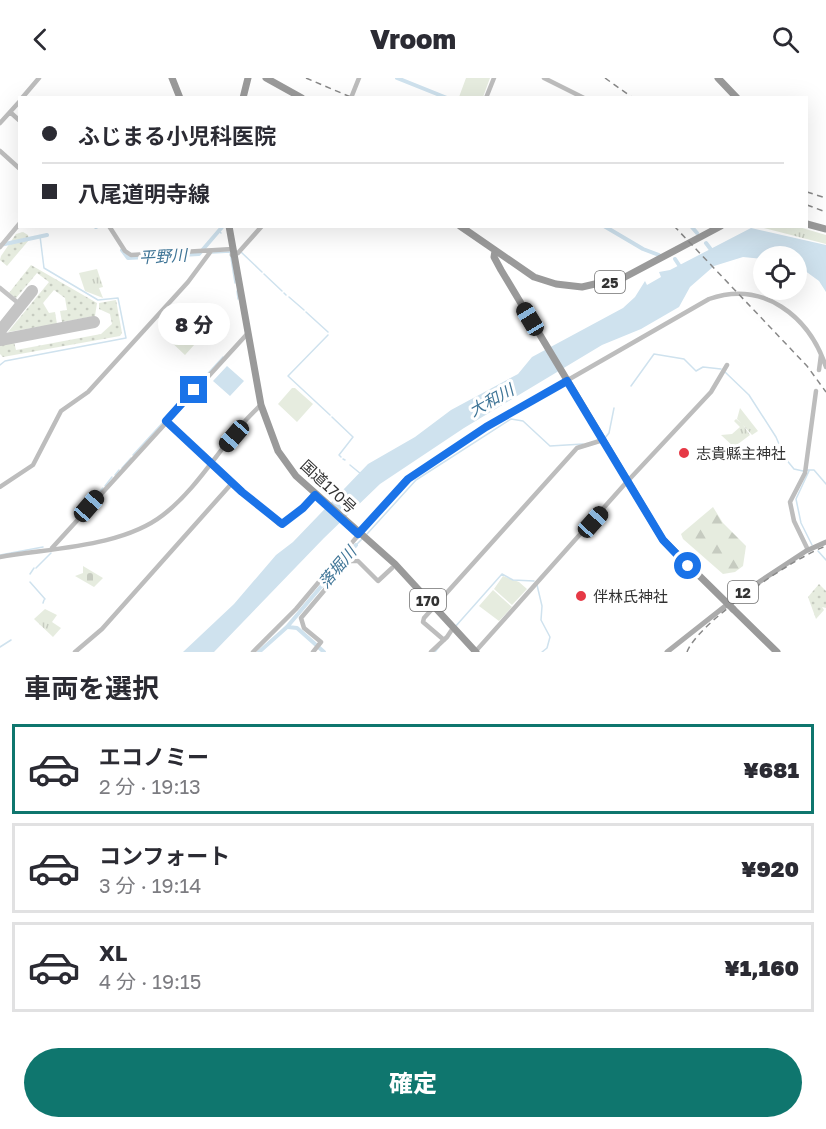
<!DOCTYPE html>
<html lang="ja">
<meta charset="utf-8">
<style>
body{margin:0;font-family:"Golos Text","Noto Sans JP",sans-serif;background:#f2f2f3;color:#2b2b33;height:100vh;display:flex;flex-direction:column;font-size:22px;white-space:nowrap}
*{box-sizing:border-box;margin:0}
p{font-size:20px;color:#7c7c81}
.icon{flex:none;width:33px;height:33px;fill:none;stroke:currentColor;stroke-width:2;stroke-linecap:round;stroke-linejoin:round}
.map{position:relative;height:574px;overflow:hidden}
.side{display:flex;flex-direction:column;background:#fff;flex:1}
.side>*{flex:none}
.guide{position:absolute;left:18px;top:18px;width:790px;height:132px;border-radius:0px;box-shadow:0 6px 24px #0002;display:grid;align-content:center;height:132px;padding:0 24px;background:#fff}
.controls{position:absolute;left:753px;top:168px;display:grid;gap:12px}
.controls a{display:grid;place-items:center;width:54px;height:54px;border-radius:50%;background:#fff;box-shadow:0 6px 24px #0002;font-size:30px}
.end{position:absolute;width:27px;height:27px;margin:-14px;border:8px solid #1a73e8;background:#fff;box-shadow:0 0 0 3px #fff}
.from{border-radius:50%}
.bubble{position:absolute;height:42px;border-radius:21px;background:#fff;box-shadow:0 6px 24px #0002;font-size:20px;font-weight:800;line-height:42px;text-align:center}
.car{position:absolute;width:18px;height:36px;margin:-18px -9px;border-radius:8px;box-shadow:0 0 4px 2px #0007;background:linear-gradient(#222 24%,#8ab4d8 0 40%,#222 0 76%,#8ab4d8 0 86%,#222 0)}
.guide b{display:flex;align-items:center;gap:21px;height:57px;font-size:22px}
.guide b+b{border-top:2px solid #e1e1e2}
.guide i{width:15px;height:15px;background:#2b2b33}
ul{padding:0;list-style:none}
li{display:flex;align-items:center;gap:18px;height:90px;margin:0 12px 9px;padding:0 12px;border:3px solid #e1e1e2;border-radius:0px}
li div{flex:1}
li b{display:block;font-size:22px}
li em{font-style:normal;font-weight:800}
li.active{border-color:#0f766e}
li>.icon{width:54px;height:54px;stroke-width:1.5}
h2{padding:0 24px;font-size:27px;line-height:72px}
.primary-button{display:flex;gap:12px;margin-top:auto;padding:12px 24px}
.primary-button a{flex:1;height:69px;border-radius:36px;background:#0f766e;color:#fff;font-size:24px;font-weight:800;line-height:69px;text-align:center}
header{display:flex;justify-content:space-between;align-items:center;height:78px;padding:0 24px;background:#fff;font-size:27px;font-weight:800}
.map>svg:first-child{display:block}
</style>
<header><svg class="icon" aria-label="back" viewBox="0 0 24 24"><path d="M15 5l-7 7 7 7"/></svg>Vroom<svg class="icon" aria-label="search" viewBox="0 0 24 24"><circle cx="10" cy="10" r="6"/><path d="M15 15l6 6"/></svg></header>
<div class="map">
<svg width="826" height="574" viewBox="0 0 826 574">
<defs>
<pattern id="grass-dots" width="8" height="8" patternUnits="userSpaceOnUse" patternTransform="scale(1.5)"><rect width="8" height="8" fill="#e6ecdf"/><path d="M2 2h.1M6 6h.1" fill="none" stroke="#c6cbc0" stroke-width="1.8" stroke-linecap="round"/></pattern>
<pattern id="forest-firs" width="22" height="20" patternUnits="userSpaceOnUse" patternTransform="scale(1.5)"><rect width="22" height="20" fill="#e6ecdf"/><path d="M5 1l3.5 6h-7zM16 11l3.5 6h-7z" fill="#c6cbc0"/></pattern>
<pattern id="cemetery-stones" width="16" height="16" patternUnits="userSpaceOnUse" patternTransform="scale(1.5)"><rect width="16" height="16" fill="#e6ecdf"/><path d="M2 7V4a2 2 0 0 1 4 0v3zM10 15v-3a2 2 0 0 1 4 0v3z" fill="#c6cbc0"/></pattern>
<pattern id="park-tufts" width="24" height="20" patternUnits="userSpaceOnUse" patternTransform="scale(1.5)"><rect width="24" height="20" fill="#e6ecdf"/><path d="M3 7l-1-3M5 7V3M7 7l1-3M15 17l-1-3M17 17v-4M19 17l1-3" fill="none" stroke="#c6cbc0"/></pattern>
</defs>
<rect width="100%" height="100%" fill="#fff"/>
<path fill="url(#grass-dots)" d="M23,154L28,157L29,162L7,188L0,182L1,178L16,156Z
M31,187L97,225L95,238L62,244L60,233L67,232L65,220L54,212L43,225L49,235L55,234L57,246L8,254L49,204L37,195L16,220L9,215Z
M116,222L122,255L120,258L3,279L0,276V267L14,264L16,272L101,256L112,246L110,236L99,231V225Z
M819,506L826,513V530L822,529L824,532L816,541L808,519Z"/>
<path fill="url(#forest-firs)" d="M713,429L723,445L746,468L743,488L735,494L723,496L683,461L681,456Z"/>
<path fill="url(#cemetery-stones)" d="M83,488L103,500L94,509L75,498L83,495Z"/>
<path fill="url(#park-tufts)" d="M760,149H799L826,157V166Z
M97,191L103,209L99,210L103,220L85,213L79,195Z
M740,330L758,353L752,357L743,347L750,357L734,369L721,357L732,356L740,349L734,343L736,341L741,345L737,341Z
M45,531L57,537L52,544L61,550L53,559L34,541Z"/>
<path fill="#e6ecdf" d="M466,0H490L483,19H459Z
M198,230L214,245L185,277L169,262Z
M292,310H295L313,326L297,344L278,326Z
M503,498L519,504L527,511L512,527L494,511Z
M493,512L512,529L499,543L479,528Z"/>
<path fill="#cfe2ee" d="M751,150L826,167V214L819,203L797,187L796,178H764L763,181L743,179L714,188L690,209L679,229L641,251L602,267L464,350L380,406L324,460L214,574H183L234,526L276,477L293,464L368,386L415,359L451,332L518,296L532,279L623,230L635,219L645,203L647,207L661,199L659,194L670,192Z
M227,288L244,303L230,318L213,303Z"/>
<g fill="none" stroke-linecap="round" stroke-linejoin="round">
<path stroke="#cfe2ee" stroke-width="1.5" d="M219,153L221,155
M241,174L262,194
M212,175L230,174L235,205
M264,196L282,213
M237,213L238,221
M284,215L286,217
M289,219L304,232
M306,234L328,254
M328,257L288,298L330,337
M0,287L5,283L126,260L118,220L98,222L44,190L40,158
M725,294L749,317L776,359L785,380L794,391L803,393
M631,308L654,276L684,281L696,293L703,289L721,291
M332,339L353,359L339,377L341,379
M605,360L609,355L614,330
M133,377L223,279
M343,381L345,382
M350,387L361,396
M122,390L131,380
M807,392H814L826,406
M809,393L796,421L801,445L812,467
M115,397L119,392
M105,408L112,399
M83,432L103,410
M76,441L81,435
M367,456L416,402L511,341L523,343L550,368L583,366
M356,467L362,461
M818,473L826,482
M0,477L43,469
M36,490L51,475
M30,496L34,490
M30,504L45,521
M537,507L542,528L541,542L550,559L547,570L542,574
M43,525L44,522
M455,549L502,496L513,502L534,503
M0,569L11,562
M435,574L439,569"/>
<path stroke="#cfe2ee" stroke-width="4" d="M397,0L447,20
M604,148L643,171L659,177
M691,148L697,155
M96,149L98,148
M706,165L712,173
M0,167L47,157
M122,172L128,180L199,176L223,148
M675,181L681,190
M288,549L297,550L324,574
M259,574L287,549L356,467"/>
<path stroke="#c4c4c4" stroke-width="4.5" d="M0,169L20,145
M0,210L17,224V231"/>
<path stroke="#c4c4c4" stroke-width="12" d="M0,253L32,213
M0,262L94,244"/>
<path stroke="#bdbdbd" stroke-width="4.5" d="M544,0L584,20
M22,20L39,0
M351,20L359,0
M486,20L494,0
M10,34L20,43
M0,45L20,23
M0,73L20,91
M109,148L125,173L131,177L233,171
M232,177L238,175L262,148
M819,292L821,277
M166,343L279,446H284L316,416
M0,409L33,387L61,333L88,314L188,204L211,173
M52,470L248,255
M808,472L794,443L790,424L805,395L816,313
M0,479C51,470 122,469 163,437C202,407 225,359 261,327
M444,562L423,544L424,540L577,370L603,362
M75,574L102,551L233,404
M253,574L296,531L404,403L486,349L709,221C763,202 809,238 826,289
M313,574L321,564L304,550L301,540L345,488L351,483H358L378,503L392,490
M431,574L447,559L453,550
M475,574L624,407L711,314L727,287"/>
<path stroke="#ababab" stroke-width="5" d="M667,574L738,518L806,473L826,464"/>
<path stroke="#9a9a9a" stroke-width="7" d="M172,0L180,20
M266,0L302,20
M718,0L737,20
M243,20L248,0
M807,146L826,151
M229,148L261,327L278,373L296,398L395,486L476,574
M460,148L534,199L556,206L582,209L625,199L721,148
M495,173L494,179L501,192L663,462L729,527
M733,531L777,574"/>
<path stroke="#888" stroke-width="1.5" stroke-dasharray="6 4.5" stroke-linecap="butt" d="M306,0L353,20
M605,0L633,20
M807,114L826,120
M807,127L826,134
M674,148L807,288L826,314
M687,574C698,544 795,479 826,468"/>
<path stroke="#9a9a9a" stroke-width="7" d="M729,527L733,531"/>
</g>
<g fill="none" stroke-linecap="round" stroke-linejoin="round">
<path stroke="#1a73e8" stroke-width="8" d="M194,312L166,343L242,414L282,446L303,430L315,417L358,456L408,401L486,349L567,303L663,462L688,488"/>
</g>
<g fill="#e63946" stroke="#fff" stroke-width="2">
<circle cx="684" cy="375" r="6"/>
<circle cx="581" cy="518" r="6"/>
</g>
<g text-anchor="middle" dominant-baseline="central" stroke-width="6" stroke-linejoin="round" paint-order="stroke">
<g fill="#fff" stroke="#707070" stroke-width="1.5">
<rect x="595" y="193" width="30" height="22" rx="4.5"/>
<rect x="728" y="503" width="30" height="22" rx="4.5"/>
<rect x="410" y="511" width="36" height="22" rx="4.5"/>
</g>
<g font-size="14" font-weight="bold" fill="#333">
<text x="610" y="204">25</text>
<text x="743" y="514">12</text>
<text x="428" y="522">170</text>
</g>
<g font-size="15" fill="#333" stroke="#fff" text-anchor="start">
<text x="696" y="375">志貴縣主神社</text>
<text x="593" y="518">伴林氏神社</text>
</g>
<g font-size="15" fill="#333" stroke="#fff">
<text transform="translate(329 408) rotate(43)">国道170号</text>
</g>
<g font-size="16" font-style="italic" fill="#3f7597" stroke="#fff">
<text transform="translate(163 178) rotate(-3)">平野川</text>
<text transform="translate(491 322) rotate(-29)">大和川</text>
<text transform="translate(337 489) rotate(-50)">落堀川</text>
</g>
</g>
</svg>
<div class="controls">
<a><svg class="icon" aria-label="locate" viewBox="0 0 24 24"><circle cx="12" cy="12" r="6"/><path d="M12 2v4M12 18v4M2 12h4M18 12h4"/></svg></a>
</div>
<i class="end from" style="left:688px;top:488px"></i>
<i class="end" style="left:194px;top:312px"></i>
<div class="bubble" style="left:158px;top:225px;width:72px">8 分</div>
<i class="car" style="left:530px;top:241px;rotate:329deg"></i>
<i class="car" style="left:234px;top:358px;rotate:221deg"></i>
<i class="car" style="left:89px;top:428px;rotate:41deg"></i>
<i class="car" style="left:593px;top:444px;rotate:42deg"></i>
<div class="guide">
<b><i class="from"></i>ふじまる小児科医院</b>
<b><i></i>八尾道明寺線</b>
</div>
</div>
<section class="side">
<h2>車両を選択</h2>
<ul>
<li class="active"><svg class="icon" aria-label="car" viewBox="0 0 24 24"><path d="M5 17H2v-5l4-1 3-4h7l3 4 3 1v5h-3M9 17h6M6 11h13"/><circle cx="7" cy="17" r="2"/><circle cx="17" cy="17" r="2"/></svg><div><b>エコノミー</b><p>2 分 · 19:13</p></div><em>¥681</em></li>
<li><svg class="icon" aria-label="car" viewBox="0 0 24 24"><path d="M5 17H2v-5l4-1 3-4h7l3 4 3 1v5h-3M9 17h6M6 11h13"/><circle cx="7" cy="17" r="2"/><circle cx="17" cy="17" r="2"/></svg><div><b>コンフォート</b><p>3 分 · 19:14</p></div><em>¥920</em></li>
<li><svg class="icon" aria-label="car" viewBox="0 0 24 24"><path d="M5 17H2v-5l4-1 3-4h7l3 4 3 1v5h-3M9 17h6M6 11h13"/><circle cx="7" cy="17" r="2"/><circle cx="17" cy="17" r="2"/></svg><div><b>XL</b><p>4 分 · 19:15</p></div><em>¥1,160</em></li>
</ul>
<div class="primary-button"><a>確定</a></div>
</section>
